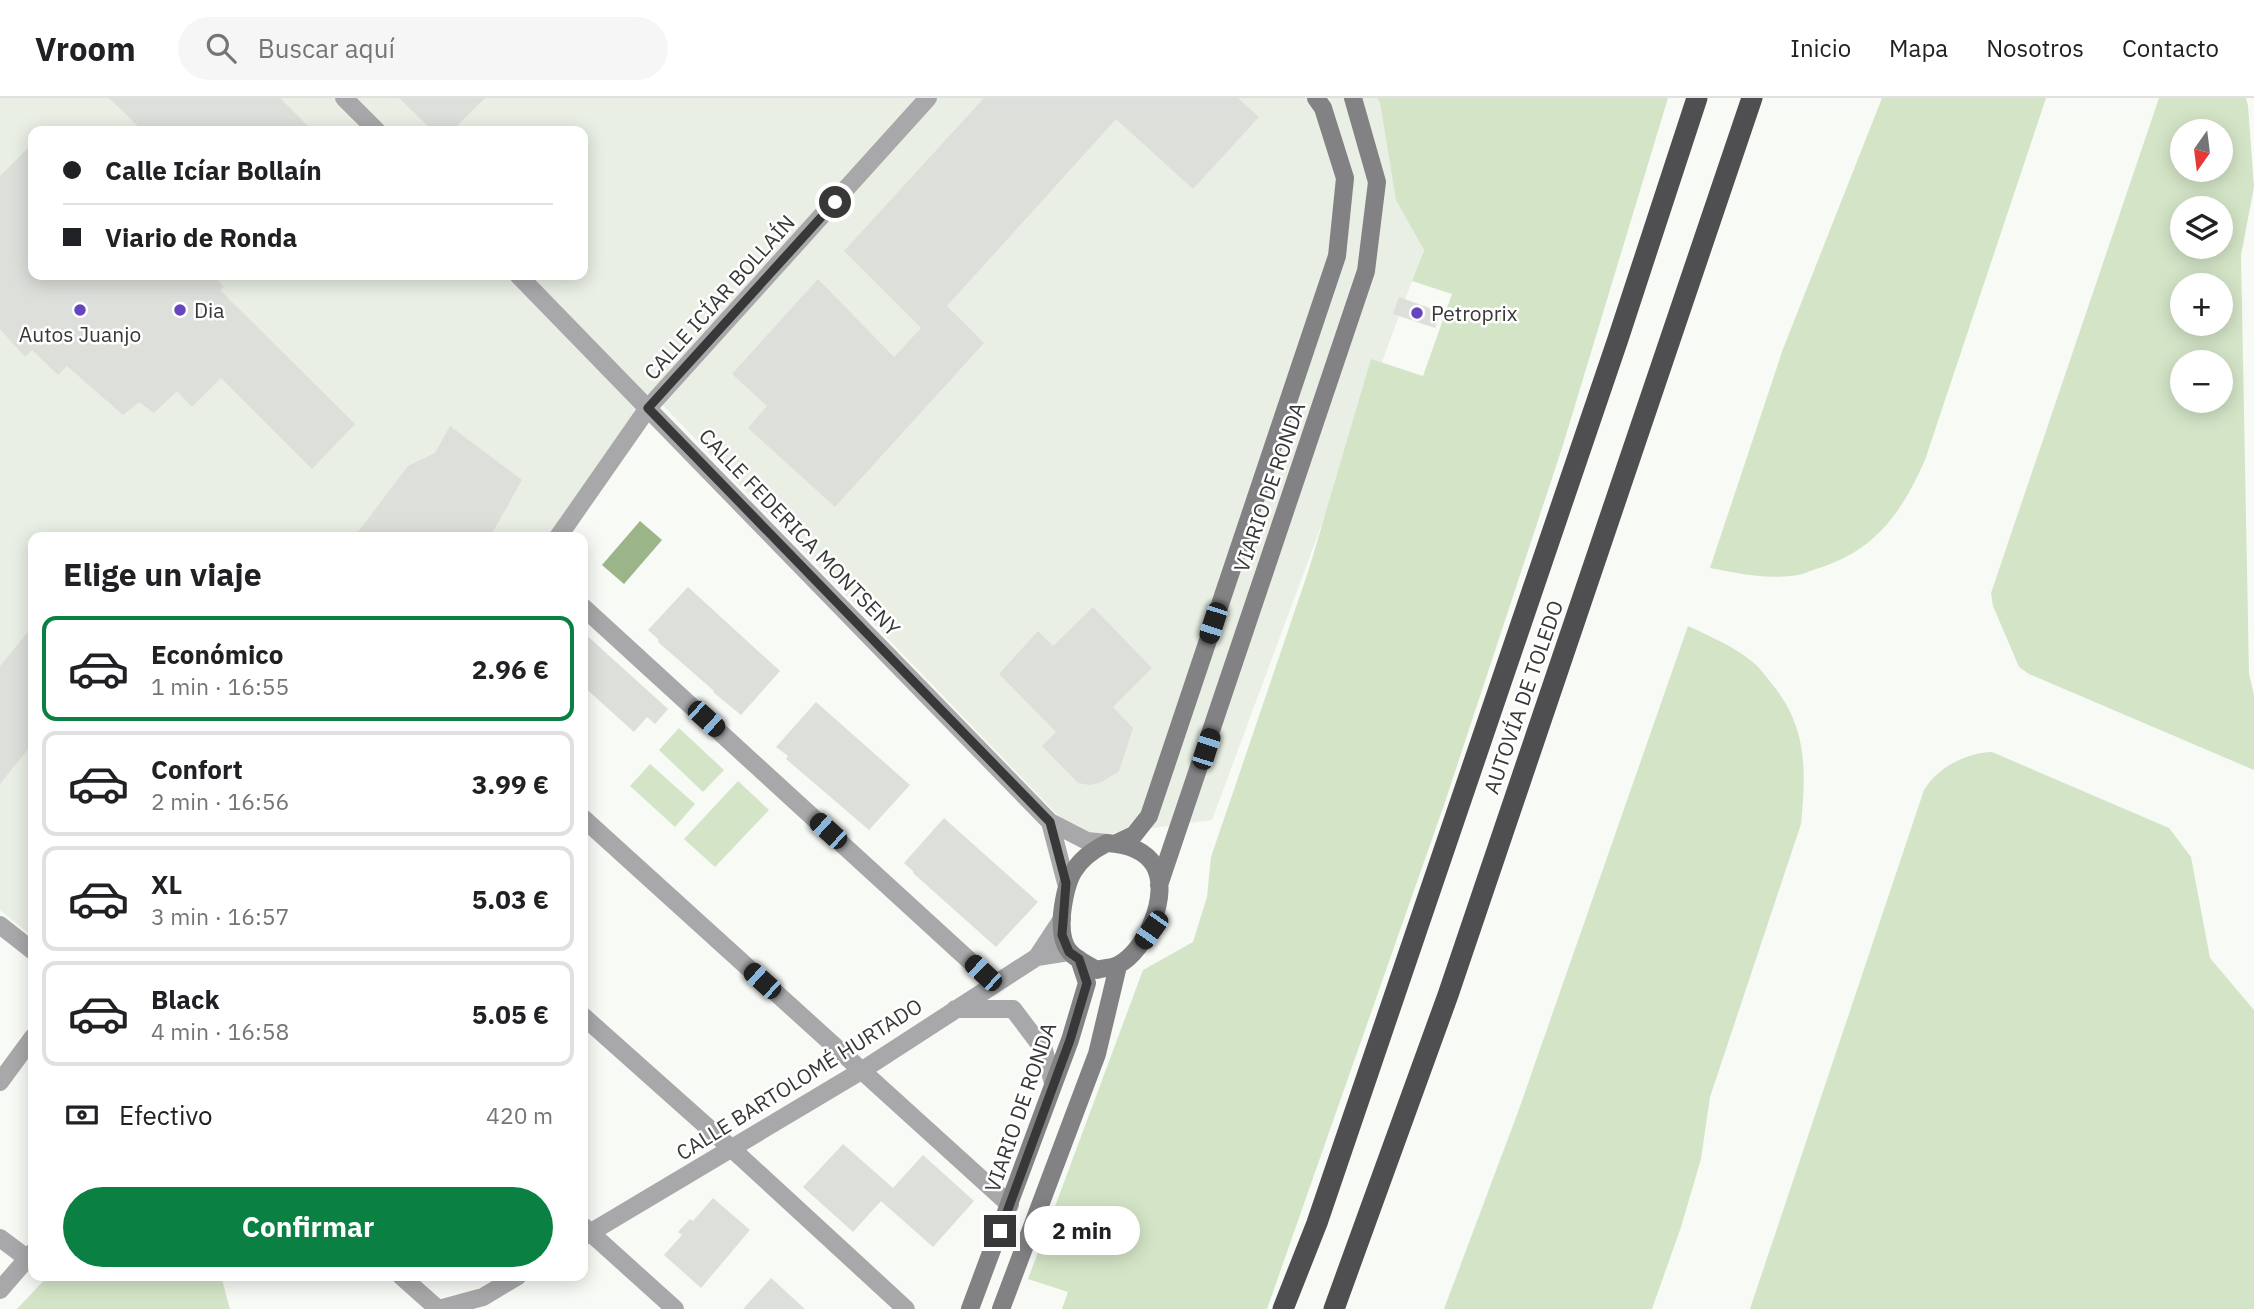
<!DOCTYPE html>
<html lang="es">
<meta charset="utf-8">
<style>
body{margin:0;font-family:"IBM Plex Sans",sans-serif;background:#f6f6f6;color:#202124;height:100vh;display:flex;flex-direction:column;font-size:26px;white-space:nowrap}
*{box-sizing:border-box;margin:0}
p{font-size:23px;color:#757577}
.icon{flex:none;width:38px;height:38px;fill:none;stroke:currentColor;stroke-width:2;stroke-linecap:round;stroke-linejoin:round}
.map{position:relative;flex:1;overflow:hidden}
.drawer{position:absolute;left:28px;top:434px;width:560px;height:749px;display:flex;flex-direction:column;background:#fff;border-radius:14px;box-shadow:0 4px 18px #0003}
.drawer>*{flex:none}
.banner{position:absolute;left:28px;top:28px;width:560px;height:154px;border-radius:14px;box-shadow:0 4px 18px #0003;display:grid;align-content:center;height:154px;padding:0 35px;background:#fff}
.needle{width:46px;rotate:194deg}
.buttons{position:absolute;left:2170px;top:21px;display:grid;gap:14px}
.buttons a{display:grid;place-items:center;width:63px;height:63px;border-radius:50%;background:#fff;box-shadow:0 4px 18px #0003;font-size:35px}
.end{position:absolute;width:32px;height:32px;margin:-16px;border:9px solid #373837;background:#fff;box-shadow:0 0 0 4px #fff}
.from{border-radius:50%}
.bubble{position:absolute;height:49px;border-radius:24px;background:#fff;box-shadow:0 4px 18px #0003;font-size:23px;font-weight:800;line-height:49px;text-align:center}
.car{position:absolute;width:21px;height:42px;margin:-21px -10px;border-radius:9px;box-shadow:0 0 5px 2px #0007;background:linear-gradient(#222 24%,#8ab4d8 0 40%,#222 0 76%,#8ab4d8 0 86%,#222 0)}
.banner b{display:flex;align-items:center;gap:24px;height:66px;font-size:26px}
.banner b+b{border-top:2px solid #e0e0e0}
.banner i{width:18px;height:18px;background:#202124}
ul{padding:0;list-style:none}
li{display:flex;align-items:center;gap:21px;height:105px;margin:0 14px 10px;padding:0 21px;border:4px solid #e0e0e0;border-radius:14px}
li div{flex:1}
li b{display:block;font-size:26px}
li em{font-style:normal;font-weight:800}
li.on{border-color:#0b8043}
li>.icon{width:63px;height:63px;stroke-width:1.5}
h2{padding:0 35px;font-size:32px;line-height:84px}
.pay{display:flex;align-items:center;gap:18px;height:77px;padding:0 35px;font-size:26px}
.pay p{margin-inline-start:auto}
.action{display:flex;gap:14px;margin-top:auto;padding:14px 35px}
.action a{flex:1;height:80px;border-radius:42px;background:#0b8043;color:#fff;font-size:28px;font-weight:800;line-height:80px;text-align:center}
header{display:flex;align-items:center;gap:42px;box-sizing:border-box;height:98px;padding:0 35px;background:#fff;border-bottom:2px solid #e0e0e0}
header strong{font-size:33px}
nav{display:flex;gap:38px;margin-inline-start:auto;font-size:24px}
.search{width:490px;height:63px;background:#f6f6f6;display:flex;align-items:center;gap:18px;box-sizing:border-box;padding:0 24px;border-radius:38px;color:#757577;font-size:26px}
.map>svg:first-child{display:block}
</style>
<header>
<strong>Vroom</strong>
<div class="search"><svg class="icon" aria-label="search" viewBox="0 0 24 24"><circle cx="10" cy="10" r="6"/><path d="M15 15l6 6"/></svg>Buscar aquí</div>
<nav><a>Inicio</a><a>Mapa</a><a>Nosotros</a><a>Contacto</a></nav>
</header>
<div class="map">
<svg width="2254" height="1211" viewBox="0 0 2254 1211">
<rect width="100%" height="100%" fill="#f8faf6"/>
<path fill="#e9efe4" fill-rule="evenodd" d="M0,0H1480L1212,722L1080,740L652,296L551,439H33V839L0,812ZM33,33H583V177H33Z"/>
<path fill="#d4e5c7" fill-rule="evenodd" d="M1377,0H1668L1563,347L1444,707L1267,1211H1062L1068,1194L1028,1181L1143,872L1193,844L1207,799L1211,759L1309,471L1371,261L1423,278L1452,196L1412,183L1424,152L1396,102L1380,4Z
M1882,0H2046L1925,362C1901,416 1875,453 1816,471C1808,474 1798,478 1790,478C1763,481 1736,475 1710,470L1783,251Z
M2159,0H2246L2248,8L2254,89L2241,157L2249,576L2254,597V672L2029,576L2019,569L1993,508L1991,495ZM2182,33H2221V72H2182ZM2182,110H2221V149H2182ZM2182,187H2221V226H2182ZM2182,264H2221V303H2182Z
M1688,528C1711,539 1736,549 1755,566C1761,571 1767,580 1772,586C1808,629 1806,674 1801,726L1710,999L1701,1061L1681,1129L1652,1211H1444L1518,1014Z
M679,630L724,672L703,694L659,652Z
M1992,654L2169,730L2191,759L2210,860L2254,912V1211H1750L1924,692C1938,669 1966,655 1992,654Z
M650,666L695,706L675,729L630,688Z
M738,683L769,712L715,769L684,741Z
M48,1178H221L230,1211H17Z"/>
<path fill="#9cb588" d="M640,423L662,442L624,486L602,467Z"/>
<path fill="#dddfdb" d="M109,0H280L313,33H143Z
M399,0H485L452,33H433Z
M984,0H1238L1259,19L1193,91L1116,21L947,208L984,245L835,409L748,330L767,308L732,276L818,181L894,259L921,230L844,153Z
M33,45V177H213L224,189L220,192L355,326L312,371L221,280L192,309L177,293L154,315L139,304L123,317L67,268L58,277L32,252L25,259L0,231V78Z
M1399,199L1441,214L1435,230L1393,216Z
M450,328L522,382L490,439H354L408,368L435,355Z
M688,489L780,573L741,617L713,594L714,593L658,544L659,542L648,532Z
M1093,509L1152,570L1113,609L1133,630L1119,673L1102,684L1090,687L1078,685L1042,648L1056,634L999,576L1038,533L1053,548Z
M33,528V645L0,686V568Z
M583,534L668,611L655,626L647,619L634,634L583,588Z
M816,604L910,687L869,732L786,661L788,658L776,649Z
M944,720L1038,804L996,849L913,775L914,774L904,765Z
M843,1046L893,1090L923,1057L974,1103L933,1149L881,1103L853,1134L803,1089Z
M713,1100L750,1132L701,1190L664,1157L682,1137L678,1134L690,1121L693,1123Z
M771,1180L805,1211H743Z"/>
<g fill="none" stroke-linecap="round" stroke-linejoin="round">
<path stroke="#a8a8aa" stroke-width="18" d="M558,439L648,310L928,0
M583,509L995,886
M583,720L1010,1107
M0,827L33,853
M1037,859L1062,821
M955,911H1013L1044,952L1053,985
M583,918L731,1050L906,1211
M0,984L33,939
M583,1128L675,1211
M583,1139L861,973L1037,859L1069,854
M0,1140L28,1161
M401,1178L438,1211
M0,1192L33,1154
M439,1211L483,1199L518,1178"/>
<path stroke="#a8a8aa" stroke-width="18" d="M344,0L377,33
M518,177L1050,724L1087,743L1107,745
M1050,724L1066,785"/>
<path stroke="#828284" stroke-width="18" d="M1107,745C1124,746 1144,751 1154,767C1171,796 1146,853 1118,867C1112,870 1103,870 1097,872C1088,867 1075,861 1069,853C1061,843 1061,828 1062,816C1066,781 1073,762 1107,745Z
M1117,745L1134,737L1149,718L1337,158L1345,80L1323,10L1316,0
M1159,787L1366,173L1377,84L1353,0
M970,1211L1070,942L1087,885L1079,861
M1001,1211L1097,956L1118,868"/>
<path stroke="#4f4f52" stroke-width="21" d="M1283,1211L1317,1125L1618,241L1697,0
M1334,1211L1448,897L1752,0"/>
</g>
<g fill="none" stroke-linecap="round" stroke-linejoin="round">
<path stroke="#373837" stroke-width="9" d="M835,104L648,310L1050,724L1066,785L1062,837L1069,854L1079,861L1087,885L1070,942L1000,1133"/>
</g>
<g fill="#6546be" stroke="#fff" stroke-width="2.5">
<circle cx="80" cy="212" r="7"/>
<circle cx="180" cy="212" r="7"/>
<circle cx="1417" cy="215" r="7"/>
</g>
<g text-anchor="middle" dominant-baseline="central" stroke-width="5" stroke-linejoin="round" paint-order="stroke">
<g font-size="21" fill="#373837" stroke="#fff">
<text transform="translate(719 199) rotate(-48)">CALLE ICÍAR BOLLAÍN</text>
<text transform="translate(1269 389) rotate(-71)">VIARIO DE RONDA</text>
<text transform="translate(800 434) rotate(46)">CALLE FEDERICA MONTSENY</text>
<text transform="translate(1523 599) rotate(-71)">AUTOVÍA DE TOLEDO</text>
<text transform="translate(799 981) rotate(-32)">CALLE BARTOLOMÉ HURTADO</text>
<text transform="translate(1020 1009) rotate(-71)">VIARIO DE RONDA</text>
</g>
<g font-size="21" fill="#373837" stroke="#fff" text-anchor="start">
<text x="194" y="212">Dia</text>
<text x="1431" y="215">Petroprix</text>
<text x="80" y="236" text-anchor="middle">Autos Juanjo</text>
</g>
</g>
</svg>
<div class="buttons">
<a><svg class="needle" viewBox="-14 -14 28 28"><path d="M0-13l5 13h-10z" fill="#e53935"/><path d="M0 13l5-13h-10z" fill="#757577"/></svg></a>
<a><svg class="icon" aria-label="layers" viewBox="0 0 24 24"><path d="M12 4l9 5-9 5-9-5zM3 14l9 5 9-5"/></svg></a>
<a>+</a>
<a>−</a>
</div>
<i class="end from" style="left:835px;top:104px"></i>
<i class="end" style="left:1000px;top:1133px"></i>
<div class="bubble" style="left:1024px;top:1108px;width:116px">2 min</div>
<i class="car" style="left:1213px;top:525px;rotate:198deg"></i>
<i class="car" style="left:706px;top:621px;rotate:132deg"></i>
<i class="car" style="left:1206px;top:651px;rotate:18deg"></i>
<i class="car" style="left:828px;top:733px;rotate:312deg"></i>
<i class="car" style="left:1151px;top:832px;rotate:215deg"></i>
<i class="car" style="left:983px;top:875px;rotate:313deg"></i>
<i class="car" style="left:762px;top:883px;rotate:312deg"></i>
<div class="banner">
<b><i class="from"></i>Calle Icíar Bollaín</b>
<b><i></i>Viario de Ronda</b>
</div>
<section class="drawer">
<h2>Elige un viaje</h2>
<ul>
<li class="on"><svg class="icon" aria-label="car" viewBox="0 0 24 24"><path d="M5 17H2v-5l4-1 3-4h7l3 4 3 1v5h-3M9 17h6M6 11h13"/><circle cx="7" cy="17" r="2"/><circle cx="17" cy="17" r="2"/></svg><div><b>Económico</b><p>1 min · 16:55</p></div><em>2.96 €</em></li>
<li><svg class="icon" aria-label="car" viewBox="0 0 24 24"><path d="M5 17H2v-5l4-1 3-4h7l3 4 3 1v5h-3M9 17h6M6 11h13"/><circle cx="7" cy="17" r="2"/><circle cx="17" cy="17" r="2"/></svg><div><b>Confort</b><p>2 min · 16:56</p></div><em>3.99 €</em></li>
<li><svg class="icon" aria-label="car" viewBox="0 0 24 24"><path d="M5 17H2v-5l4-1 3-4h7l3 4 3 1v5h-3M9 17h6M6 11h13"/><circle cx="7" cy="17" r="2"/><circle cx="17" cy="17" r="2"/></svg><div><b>XL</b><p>3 min · 16:57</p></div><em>5.03 €</em></li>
<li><svg class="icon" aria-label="car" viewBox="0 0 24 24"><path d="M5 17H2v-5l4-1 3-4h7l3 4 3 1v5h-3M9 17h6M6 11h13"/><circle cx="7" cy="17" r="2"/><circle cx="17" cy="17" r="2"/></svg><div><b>Black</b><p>4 min · 16:58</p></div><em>5.05 €</em></li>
</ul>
<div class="pay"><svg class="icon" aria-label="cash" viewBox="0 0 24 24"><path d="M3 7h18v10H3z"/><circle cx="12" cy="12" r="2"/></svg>Efectivo<p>420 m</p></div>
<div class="action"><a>Confirmar</a></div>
</section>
</div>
